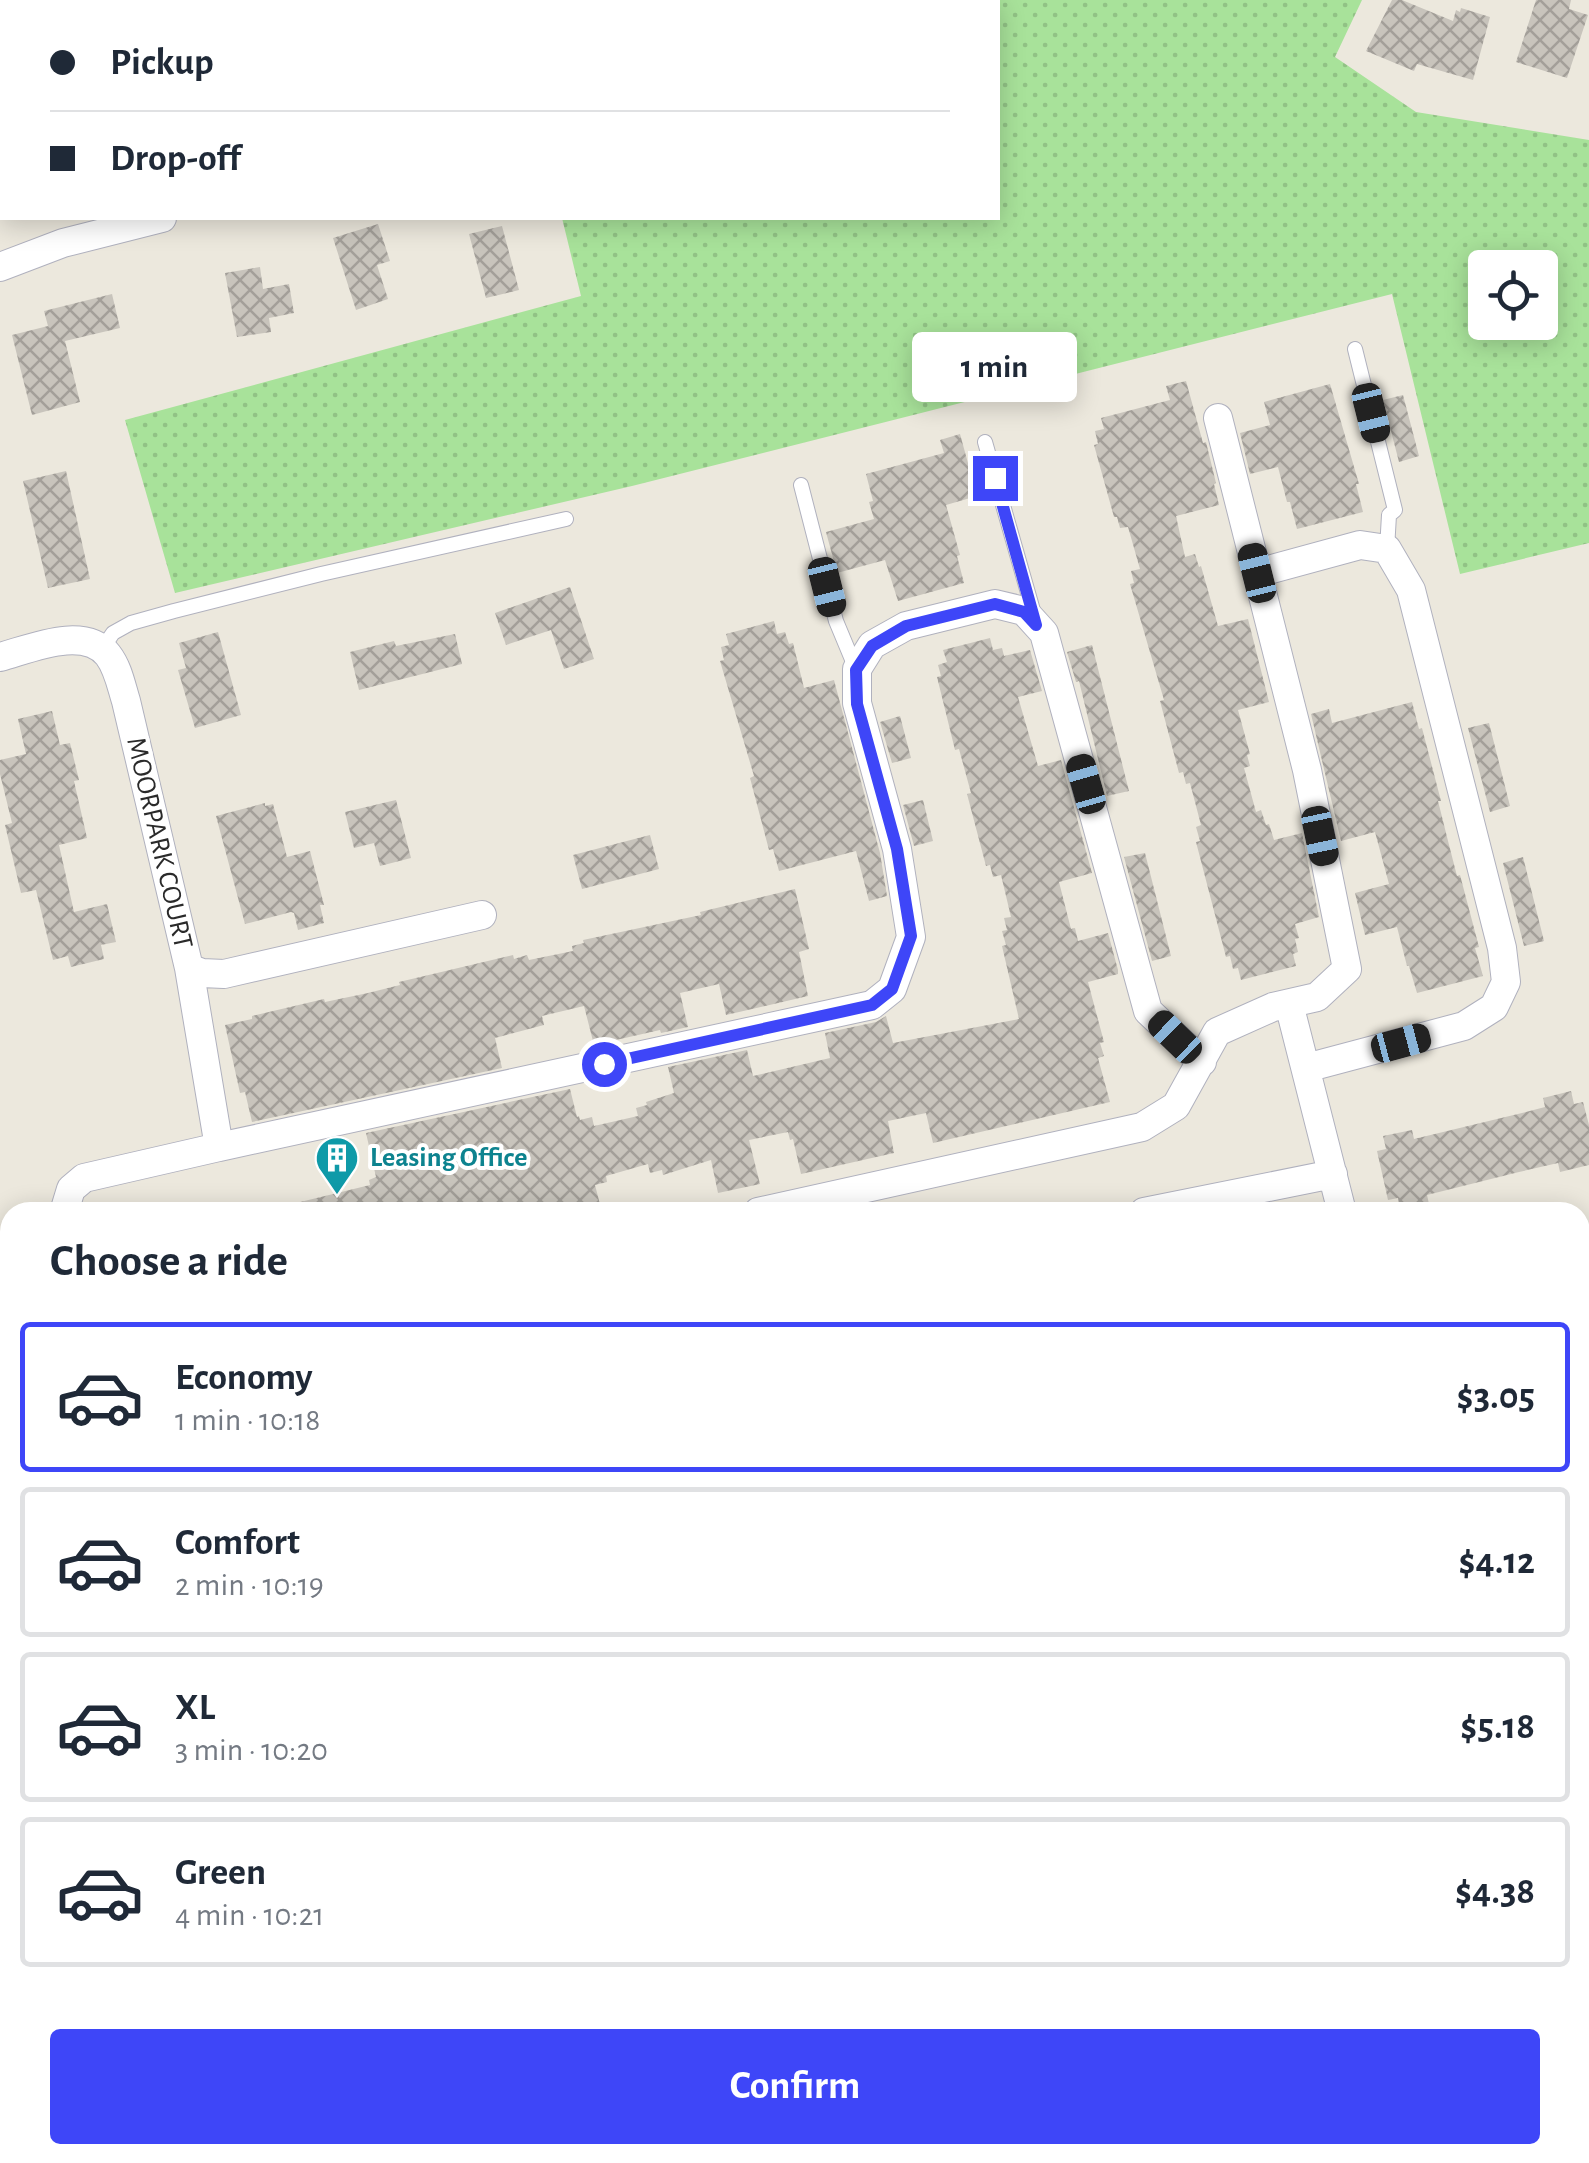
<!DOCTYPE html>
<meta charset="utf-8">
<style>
body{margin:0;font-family:"Alegreya Sans",sans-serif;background:#f6f6f7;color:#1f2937;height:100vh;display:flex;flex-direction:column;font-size:38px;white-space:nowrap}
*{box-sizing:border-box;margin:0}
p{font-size:32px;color:#747a83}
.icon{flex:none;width:55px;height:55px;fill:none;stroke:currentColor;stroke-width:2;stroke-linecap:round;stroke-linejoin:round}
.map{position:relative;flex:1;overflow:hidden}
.sheet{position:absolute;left:0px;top:1202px;width:1590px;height:962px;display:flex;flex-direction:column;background:#fff;border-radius:30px 30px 0 0;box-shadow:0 5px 25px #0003}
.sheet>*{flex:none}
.guide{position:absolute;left:0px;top:0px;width:1000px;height:220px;box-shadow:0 5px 25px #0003;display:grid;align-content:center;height:220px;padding:0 50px;background:#fff}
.controls{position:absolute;left:1468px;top:250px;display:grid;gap:20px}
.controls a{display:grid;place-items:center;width:90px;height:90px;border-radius:10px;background:#fff;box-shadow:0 5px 25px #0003;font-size:50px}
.end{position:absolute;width:45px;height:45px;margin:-22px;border:12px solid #3e46f8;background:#fff;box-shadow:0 0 0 5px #fff}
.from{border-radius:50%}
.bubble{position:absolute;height:70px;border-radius:10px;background:#fff;box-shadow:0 5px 25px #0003;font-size:32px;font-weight:600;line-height:70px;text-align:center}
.car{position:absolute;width:30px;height:60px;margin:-30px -15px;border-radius:12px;box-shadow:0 0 8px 2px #0007;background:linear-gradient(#222 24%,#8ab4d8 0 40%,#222 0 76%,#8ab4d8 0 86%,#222 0)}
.guide b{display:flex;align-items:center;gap:35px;height:95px;font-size:38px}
.guide b+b{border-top:2px solid #e0e1e3}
.guide i{width:25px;height:25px;background:#1f2937}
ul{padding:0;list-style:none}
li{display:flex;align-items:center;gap:30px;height:150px;margin:0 20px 15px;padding:0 30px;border:5px solid #e0e1e3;border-radius:10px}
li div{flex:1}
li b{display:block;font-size:38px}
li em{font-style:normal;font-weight:600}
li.on{border-color:#3e46f8}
li>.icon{width:90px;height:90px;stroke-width:1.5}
h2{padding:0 50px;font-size:45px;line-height:120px}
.action{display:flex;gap:20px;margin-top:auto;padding:20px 50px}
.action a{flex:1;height:115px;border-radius:10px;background:#3e46f8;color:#fff;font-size:40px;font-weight:600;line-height:115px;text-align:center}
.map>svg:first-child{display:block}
</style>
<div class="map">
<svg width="1589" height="2163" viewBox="0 0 1589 2163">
<defs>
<pattern id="grass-dots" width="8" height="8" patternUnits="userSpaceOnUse" patternTransform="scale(2.5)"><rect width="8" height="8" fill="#a8e29a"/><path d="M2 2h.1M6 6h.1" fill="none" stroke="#91c285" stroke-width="1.8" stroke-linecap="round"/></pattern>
<pattern id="building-cross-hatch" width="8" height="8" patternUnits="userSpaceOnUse" patternTransform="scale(2.5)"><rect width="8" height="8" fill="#c8c4bc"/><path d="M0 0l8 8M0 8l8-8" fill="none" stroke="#a39f99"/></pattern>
</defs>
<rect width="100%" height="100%" fill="#ece8dd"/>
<path fill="url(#grass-dots)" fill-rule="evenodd" d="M581,0H1362L1335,57L1416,112L1589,140V543L1460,574L1392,294L632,486L175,593L125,420L581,296L562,218H998V2H571ZM1485,268H1540V322H1485Z"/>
<path fill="url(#building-cross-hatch)" d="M1392,0H1402L1453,21L1456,10L1460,12L1461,8L1490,17L1473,80L1417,64L1414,71L1366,51Z
M1536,0H1571L1569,9L1588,15L1567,78L1516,62Z
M378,224L390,261L377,265L388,299L356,310L333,238Z
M502,226L519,290L486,298L469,234Z
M260,267L263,289L289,284L294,313L269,318L271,332L237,337L225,273Z
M112,294L120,328L65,341L80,402L32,415L12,335L48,326L44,311Z
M1186,381L1203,443L1206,442L1216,483L1214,484L1219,505L1176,516L1185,557L1195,554L1199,567L1201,566L1218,626L1248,619L1269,702L1238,710L1250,754L1247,755L1250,766L1244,768L1256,812L1261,810L1266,825L1269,824L1274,840L1302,833L1319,917L1295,924L1299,938L1295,939L1298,952L1293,954L1296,966L1241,980L1238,968L1233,969L1230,956L1226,957L1196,842L1200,841L1196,827L1201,825L1190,783L1186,784L1183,772L1179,773L1160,701L1164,700L1130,584L1134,583L1131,571L1140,569L1128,527L1120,528L1117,517H1114L1094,445L1098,444L1095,431L1104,429L1101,418L1170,400L1166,386Z
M1330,384L1359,484H1356L1363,512L1297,529L1290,502H1287L1278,467L1250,474L1240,433L1270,425L1264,402Z
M1403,395L1419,456L1399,462L1383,400Z
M960,434L977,496L946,505L960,555L957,556L964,583L898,601L885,560L837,573L826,532L874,519L869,502L873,501L866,474L944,453L940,440Z
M66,471L90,579L48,588L23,481Z
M570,587L594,659L564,669L551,630L506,645L495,613Z
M774,621L777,634L785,632L789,644L793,643L804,688L834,680L880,853L887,896L869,901L856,851L779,871L773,849L769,850L750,778L754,776L720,661L724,660L721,647L729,645L726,634Z
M218,632L241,715L195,728L178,670L186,668L179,643Z
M455,634L462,664L359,690L350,652L394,641L396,646Z
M990,638L993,650L1002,648L1004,656L1030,650L1042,691L1018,697L1038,766L1061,760L1092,873L1059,882L1071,929L1075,928L1078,941L1108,933L1118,970V974L1088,982L1104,1042L1100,1043L1104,1056L1098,1058L1110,1102L933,1143L926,1113L888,1121L894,1153L801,1174L793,1139L790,1140L788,1132L749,1140L760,1184L718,1193L711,1160L663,1175L662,1170L650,1173L648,1164L606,1176L607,1182L595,1185L602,1212H289L288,1205L370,1185L369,1180L376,1177L366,1133L570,1089L577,1117L579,1116L580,1120L592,1117L594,1126L638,1116L636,1108L647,1105L646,1102L674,1093L668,1067L747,1050L753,1076L830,1058L825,1033L876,1022L886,1016L893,1043L1019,1019L1002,946L1006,945L1002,931L1007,930L1004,918L1011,917L1001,875L993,877L990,865L986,866L967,794L971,793L959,749L955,750L937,677L941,676L938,665L947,662L943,650Z
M1092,645L1129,791L1107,796L1079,681L1076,682L1067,652Z
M1412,702L1419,729L1422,728L1441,801H1438L1448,841L1457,876L1460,875L1479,947L1475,948L1483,976L1417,993L1409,966H1407L1397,927L1365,935L1355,893L1389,884L1375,832L1341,841L1311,714L1329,709L1332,723Z
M52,711L60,745L70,743L79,780L74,781L87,838L59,845L74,912L107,904L116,942L101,945L104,959L71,967L68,956L53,960L36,890L21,893L5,825L12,823L0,774V760L26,754L18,719Z
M900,716L911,758L892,763L880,722Z
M1489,723L1510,806L1490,812L1468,728Z
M396,800L411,858L380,866L374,843L354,848L345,812Z
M923,800L933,841L914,846L903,805Z
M265,803V806L273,804L287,857L310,851L324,905H320L324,923L298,930L294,913L291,912L245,924L216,816Z
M650,835L659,869L582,889L573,855Z
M1145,853L1171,956L1152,961L1124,857Z
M1523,857L1544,941L1524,946L1503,863Z
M795,889L809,949L799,952L808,996L726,1015L719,984L680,993L688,1027L661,1033L660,1030L594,1045L584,1006L542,1016L544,1025L495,1038L502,1068L252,1122L245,1092L240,1093L225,1025L252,1019V1016L324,999L325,1002L368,993L400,985L399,982L513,955L514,959L527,955L529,960L573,951L572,946L584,943L583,940L701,915L700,912Z
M1571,1091L1574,1104L1583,1102L1589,1125V1165L1560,1172L1558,1163L1519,1172L1427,1195L1429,1204L1400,1210L1398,1198L1388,1200L1377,1151L1386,1149L1383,1136L1412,1130L1414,1139L1522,1113L1545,1107L1543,1098Z"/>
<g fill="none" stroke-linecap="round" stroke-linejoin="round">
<g stroke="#b0b1be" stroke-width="16">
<path id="lane" d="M1355,349L1395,510L1389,515L1387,549
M985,442L1034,614
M801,485L836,621L856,669
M102,649L113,633L131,623L174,611L321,574L566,519
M1243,1192L1248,1212
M1580,1443L1589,1441
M1580,1726L1589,1735
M1580,2081L1589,2079
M1378,2155L1380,2163
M808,2157V2155"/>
</g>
<g stroke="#b0b1be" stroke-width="30">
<path id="street" d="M0,267L63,243L162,218
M1257,573L1360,545L1387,549L1411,590L1502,948L1506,982L1494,1007L1464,1026L1306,1068
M0,657C30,649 84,625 108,655C118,668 121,685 126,701L189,968L202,973L224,974L482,915
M1289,1004L1342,1212
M219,1147L872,1005L892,989L911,937L897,849L857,703V669L872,645L906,626L995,604L1024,611L1044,633L1148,1011L1202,1062
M64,1212L71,1189L84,1178L219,1147L189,968
M758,1212L1142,1127L1176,1106L1217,1032L1273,1007L1317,997L1347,969L1307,770L1218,418
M1144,1212L1333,1174
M0,1668L10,1666
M1574,2155L1579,2163
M537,2163L538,2155"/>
</g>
<g stroke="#b0b1be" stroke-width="40">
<path id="secondary" d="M40,2L41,0
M0,164L2,154"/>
</g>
<use href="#lane" stroke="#fff" stroke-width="14"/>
<use href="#street" stroke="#fff" stroke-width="28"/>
<use href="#secondary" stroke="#fff" stroke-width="38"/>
</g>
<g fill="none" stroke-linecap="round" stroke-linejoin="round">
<path stroke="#3e46f8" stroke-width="12" d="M604,1064L872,1005L892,989L911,936L897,849L857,704L856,670L872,646L906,626L995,604L1024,612L1036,625L995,478"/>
</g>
<defs>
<g id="building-pin" transform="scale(2.25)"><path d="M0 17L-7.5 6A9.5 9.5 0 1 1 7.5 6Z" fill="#0f9aa8" stroke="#fff"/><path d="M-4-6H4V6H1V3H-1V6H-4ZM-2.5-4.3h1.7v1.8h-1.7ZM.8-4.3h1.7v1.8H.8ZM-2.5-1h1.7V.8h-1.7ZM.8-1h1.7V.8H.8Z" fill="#fff"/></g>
</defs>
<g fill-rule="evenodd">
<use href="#building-pin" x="337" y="1158"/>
</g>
<g text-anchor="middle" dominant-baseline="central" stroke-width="8" stroke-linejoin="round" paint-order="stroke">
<g font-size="28" fill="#2a2a2a" stroke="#fff">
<text transform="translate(159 843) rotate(77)">MOORPARK COURT</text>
</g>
<g font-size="28" font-weight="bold" fill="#0d838f" stroke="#fff" text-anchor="start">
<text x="370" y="1158">Leasing Office</text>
</g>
</g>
</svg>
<div class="controls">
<a><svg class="icon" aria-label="locate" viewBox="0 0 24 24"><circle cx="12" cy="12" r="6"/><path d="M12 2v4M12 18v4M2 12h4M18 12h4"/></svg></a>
</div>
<i class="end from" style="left:604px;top:1064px"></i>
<i class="end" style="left:995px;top:478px"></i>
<div class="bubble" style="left:912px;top:332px;width:165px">1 min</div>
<i class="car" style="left:1371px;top:413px;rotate:166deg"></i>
<i class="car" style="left:1257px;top:573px;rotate:346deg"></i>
<i class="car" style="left:827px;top:587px;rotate:166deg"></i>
<i class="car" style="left:1086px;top:784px;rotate:344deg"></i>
<i class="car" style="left:1320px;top:836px;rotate:168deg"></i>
<i class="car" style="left:1175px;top:1037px;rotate:314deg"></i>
<i class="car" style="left:1401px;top:1043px;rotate:75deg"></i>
<div class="guide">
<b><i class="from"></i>Pickup</b>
<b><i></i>Drop-off</b>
</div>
<section class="sheet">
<h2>Choose a ride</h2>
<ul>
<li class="on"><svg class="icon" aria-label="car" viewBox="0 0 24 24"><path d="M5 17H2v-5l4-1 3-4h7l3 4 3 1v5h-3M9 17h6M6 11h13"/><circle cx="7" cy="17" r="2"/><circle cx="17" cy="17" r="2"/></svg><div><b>Economy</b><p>1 min · 10:18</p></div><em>$3.05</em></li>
<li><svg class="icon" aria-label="car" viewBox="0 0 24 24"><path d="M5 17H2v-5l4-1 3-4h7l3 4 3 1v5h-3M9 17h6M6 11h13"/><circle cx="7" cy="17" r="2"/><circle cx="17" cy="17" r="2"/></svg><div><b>Comfort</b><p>2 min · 10:19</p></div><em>$4.12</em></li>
<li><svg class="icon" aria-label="car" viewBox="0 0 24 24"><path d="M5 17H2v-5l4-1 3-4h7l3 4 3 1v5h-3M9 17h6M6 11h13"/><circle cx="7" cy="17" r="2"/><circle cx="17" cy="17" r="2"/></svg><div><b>XL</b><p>3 min · 10:20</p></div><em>$5.18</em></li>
<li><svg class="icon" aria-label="car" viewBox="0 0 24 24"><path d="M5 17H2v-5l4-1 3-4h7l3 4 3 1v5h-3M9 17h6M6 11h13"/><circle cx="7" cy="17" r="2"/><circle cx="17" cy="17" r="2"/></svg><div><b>Green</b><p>4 min · 10:21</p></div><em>$4.38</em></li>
</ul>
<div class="action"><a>Confirm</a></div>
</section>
</div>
